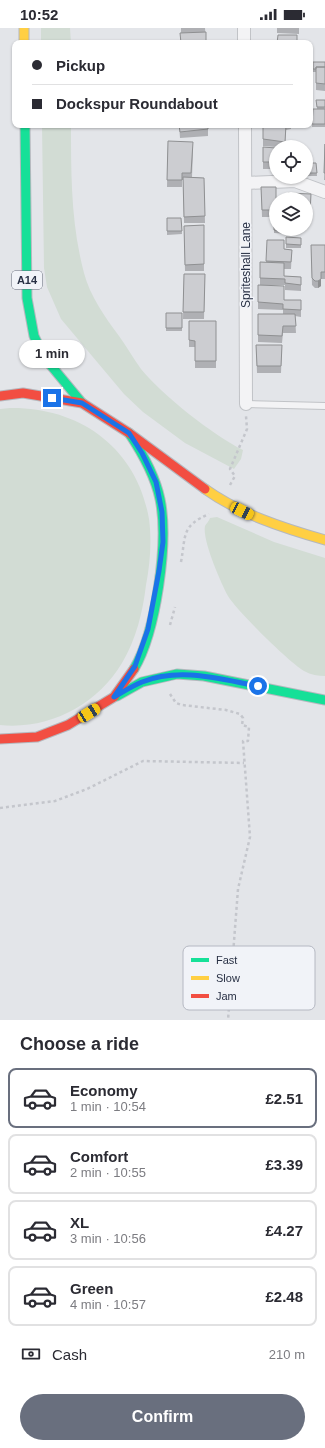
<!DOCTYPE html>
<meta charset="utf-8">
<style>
body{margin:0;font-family:Helvetica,sans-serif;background:#f2f2f3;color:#2b2b33;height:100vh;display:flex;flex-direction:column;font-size:15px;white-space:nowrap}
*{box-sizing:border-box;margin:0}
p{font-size:13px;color:#7c7c81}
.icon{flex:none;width:22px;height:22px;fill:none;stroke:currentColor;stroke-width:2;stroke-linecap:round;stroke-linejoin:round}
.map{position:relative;height:992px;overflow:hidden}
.details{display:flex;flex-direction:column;background:#fff;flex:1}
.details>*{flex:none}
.guide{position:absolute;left:12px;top:12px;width:301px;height:88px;border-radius:8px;box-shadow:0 1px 3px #0004;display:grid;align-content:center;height:88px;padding:0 20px;background:#fff}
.tools{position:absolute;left:269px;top:112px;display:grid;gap:8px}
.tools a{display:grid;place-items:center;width:44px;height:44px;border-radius:50%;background:#fff;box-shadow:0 1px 3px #0004;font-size:20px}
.end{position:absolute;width:18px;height:18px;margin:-9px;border:5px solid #1a73e8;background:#fff;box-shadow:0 0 0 2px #fff}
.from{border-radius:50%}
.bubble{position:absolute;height:28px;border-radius:14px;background:#fff;box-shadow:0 1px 3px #0004;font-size:13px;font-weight:800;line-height:28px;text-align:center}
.car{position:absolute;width:12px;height:24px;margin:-12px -6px;border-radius:5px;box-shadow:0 0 3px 1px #0007;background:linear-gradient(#f5c518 24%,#345 0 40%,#f5c518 0 76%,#345 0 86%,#f5c518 0)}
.guide b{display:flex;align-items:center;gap:14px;height:38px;font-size:15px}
.guide b+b{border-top:1px solid #e1e1e2}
.guide i{width:10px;height:10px;background:#2b2b33}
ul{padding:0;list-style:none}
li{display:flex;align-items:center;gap:12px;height:60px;margin:0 8px 6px;padding:0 12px;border:2px solid #e1e1e2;border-radius:8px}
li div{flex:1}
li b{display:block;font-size:15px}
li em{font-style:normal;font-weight:800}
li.current{border-color:#696f7e}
li>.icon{width:36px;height:36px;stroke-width:1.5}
h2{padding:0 20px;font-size:18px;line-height:48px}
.pay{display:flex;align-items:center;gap:10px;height:44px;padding:0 20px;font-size:15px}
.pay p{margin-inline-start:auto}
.action{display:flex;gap:8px;margin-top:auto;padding:8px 20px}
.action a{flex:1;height:46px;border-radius:24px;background:#696f7e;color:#fff;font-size:16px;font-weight:800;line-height:46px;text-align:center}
.status{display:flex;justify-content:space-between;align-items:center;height:28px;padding:0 20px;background:#fff;direction:ltr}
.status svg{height:11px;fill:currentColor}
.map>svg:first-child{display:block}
</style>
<div class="status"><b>10:52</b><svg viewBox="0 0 49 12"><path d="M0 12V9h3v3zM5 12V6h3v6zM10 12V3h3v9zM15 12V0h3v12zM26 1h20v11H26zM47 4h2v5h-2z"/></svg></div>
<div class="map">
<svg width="325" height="992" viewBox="0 0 325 992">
<rect width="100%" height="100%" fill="#e3e5e9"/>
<path fill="#d2dcd4" d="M41,0H70L71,15H41Z
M42,97H71C71,147 71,196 84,245C90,268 105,289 119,308C127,319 133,330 141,341C162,367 213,407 243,422L241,431L234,441L185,415L143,384L124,366L61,291L47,259L44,240Z
M10,380C80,379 137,420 149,491C152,513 150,536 146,557C143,583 136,612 122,635C97,677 49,702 0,697V381Z
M217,489L274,514L325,530V648C318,648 311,647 304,643C289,634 237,583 228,568C221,555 202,512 205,498C206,496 209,493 210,490Z"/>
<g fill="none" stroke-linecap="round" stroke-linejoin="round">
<g stroke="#c1c3c7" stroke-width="8">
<path id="lane" d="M246,376L325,378"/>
</g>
<g stroke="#c1c3c7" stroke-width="14">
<path id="street" d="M244,0V15
M245,97L246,376
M246,155L295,153L325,164"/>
</g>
<g stroke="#b5b8be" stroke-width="11">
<path id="fast" d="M25,97L27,270L34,308L44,329L82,375
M129,405C143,426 155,447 160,471C169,514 156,604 134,641
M117,668L142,654L177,646L204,648L325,672"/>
</g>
<g stroke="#b5b8be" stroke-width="11">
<path id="slow" d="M24,0V15
M205,461C240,486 283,500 325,512"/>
</g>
<g stroke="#b5b8be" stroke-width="11">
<path id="jam" d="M0,368L23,365L82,375L129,405L205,461
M0,711L37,709L68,697L114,669L134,641"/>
</g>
<path stroke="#c4c6cc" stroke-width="2.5" stroke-dasharray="3 3" stroke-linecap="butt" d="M230,457L235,448L230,441L247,401L246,388
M181,534C186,507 181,498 209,486
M170,597L175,579
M170,666L176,675L182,677L226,682L240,686L243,690L242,697L249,699L248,713H243L250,809L238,861L228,992
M0,780L55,773L87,761L143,733L244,735"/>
<use href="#lane" stroke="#f3f3f5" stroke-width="6"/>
<use href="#street" stroke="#f3f3f5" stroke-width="12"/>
<use href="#fast" stroke="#16e098" stroke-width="9"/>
<use href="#slow" stroke="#ffcf43" stroke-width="9"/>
<use href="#jam" stroke="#f24e42" stroke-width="9"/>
</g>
<path fill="#afb0b4" d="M181,0H205L206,15H181Z
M277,0H299V6L277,5Z
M313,34H325V63L316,62V44H313Z
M316,72H325V99H312L313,81H317Z
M138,97H159V98L138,99Z
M179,97H208V108L180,110Z
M263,97H291V101L286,102L285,119H276L263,118Z
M168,113L193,121L192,149L204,150L205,195H184L183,152H182V159H167Z
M325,116V152H324Z
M263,119L276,120V141H263Z
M306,135H316L317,148H306Z
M261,159H276V201H291V206L274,205V189H262Z
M311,166L310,192L306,191V171Z
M167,190H181L182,206L167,207Z
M204,197V243H185L184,198Z
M286,209L301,210V220H286Z
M311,217H325V251H321V258L318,260H315L312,257Z
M284,221L292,222L291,241H284V248L301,249V263L285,262V257H260V234H266V233Z
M184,246H205L204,291H183Z
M284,272H301V289L295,288L296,305H283L282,315L258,314V286H283V282L258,281V274Z
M166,285H182V303H166Z
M189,293H216V340H195V319H189Z
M256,317H282L281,345H257Z"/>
<path fill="#8f9092" d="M321,251V258L318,260V253Z"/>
<path fill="#cccdd1" stroke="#8f9092" d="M206,4V15H181L180,5Z
M278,7H297V15H277Z
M313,34H325V39H316V41H313Z
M316,39H325V56L316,55Z
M316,72H325V79H317Z
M313,81H325V96H312Z
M179,97H208V101L180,104Z
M263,97H286L285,114L263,111Z
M168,113L193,114L191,145H182V152H167Z
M325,116V145H324Z
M263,119L276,120V134H263Z
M306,135H316L317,145H306Z
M183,149L204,150L205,188L184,189Z
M261,159H276V182H262Z
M288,165L311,166L310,185H306V171H288Z
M274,187H276V201H291V203L274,202Z
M167,190H181L182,203H167Z
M204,197V236L185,237L184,198Z
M286,209L301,210V217L286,216Z
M267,212H284V221L292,222L291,234L266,233Z
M311,217H325V244H321V251L318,253H315L312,250Z
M260,234L284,235V248L301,249V257L285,255V251L260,250Z
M184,246H205L204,284H183Z
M258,257L284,258V272H301V282L283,281V276L258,274Z
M166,285H182V300H166Z
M258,286H295L296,298H283L282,308L258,307Z
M189,293H216V333H195V313L189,312Z
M256,317H282L281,338H257Z"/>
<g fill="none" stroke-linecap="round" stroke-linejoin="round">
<path stroke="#1a73e8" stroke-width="5" d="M52,370L82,375L129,405L142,425L156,454L162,484L163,514L159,543L148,601L135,638L114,669C123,664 132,658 142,654C180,639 219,651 258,658"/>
</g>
<g text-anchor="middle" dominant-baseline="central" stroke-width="3" stroke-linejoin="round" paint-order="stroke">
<rect fill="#f1f3f8" stroke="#646a7a" stroke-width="1" x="12" y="243" width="30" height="18" rx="3"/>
<g font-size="11" font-weight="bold" fill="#283044">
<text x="27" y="252">A14</text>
</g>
<g font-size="12" fill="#283044" stroke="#f1f3f8">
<text transform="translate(246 237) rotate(-90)">Spriteshall Lane</text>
</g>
</g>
<rect x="183" y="918" width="132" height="64" rx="6" fill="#f1f3f8" stroke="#b5b8c2" stroke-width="1"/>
<rect x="191" y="930" width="18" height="4" fill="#16e098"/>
<rect x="191" y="948" width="18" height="4" fill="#ffcf43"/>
<rect x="191" y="966" width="18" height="4" fill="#f24e42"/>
<g font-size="11" fill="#283044">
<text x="216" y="936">Fast</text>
<text x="216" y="954">Slow</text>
<text x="216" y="972">Jam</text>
</g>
</svg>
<div class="tools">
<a><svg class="icon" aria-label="locate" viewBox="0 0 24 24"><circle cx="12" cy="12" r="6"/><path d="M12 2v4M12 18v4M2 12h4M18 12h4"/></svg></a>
<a><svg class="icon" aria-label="layers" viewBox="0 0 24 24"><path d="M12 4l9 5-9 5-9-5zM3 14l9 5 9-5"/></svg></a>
</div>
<i class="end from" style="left:258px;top:658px"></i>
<i class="end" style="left:52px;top:370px"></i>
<div class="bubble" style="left:19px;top:312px;width:66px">1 min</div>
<i class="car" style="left:242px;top:483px;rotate:116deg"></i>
<i class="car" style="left:89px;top:685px;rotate:58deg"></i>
<div class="guide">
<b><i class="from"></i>Pickup</b>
<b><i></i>Dockspur Roundabout</b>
</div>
</div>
<section class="details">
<h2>Choose a ride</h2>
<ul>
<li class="current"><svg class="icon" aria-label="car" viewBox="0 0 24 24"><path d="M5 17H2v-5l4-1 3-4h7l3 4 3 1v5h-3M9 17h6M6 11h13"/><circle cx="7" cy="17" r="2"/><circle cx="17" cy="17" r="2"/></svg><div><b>Economy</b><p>1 min · 10:54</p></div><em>£2.51</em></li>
<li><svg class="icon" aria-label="car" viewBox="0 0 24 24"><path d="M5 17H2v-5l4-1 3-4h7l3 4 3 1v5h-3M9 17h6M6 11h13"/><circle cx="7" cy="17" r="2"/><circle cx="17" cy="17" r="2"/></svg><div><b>Comfort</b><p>2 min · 10:55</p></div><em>£3.39</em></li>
<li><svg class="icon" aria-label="car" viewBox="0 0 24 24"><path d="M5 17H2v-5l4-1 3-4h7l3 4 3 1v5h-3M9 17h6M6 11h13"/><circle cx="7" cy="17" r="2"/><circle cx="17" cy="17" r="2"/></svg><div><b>XL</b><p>3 min · 10:56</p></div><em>£4.27</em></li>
<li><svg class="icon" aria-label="car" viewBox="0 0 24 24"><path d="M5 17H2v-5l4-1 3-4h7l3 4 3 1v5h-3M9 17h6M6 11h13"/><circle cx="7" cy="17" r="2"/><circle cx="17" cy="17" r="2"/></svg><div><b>Green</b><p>4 min · 10:57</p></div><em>£2.48</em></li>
</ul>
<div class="pay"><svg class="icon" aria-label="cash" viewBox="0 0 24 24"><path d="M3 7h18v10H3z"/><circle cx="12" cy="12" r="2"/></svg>Cash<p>210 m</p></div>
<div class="action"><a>Confirm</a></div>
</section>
